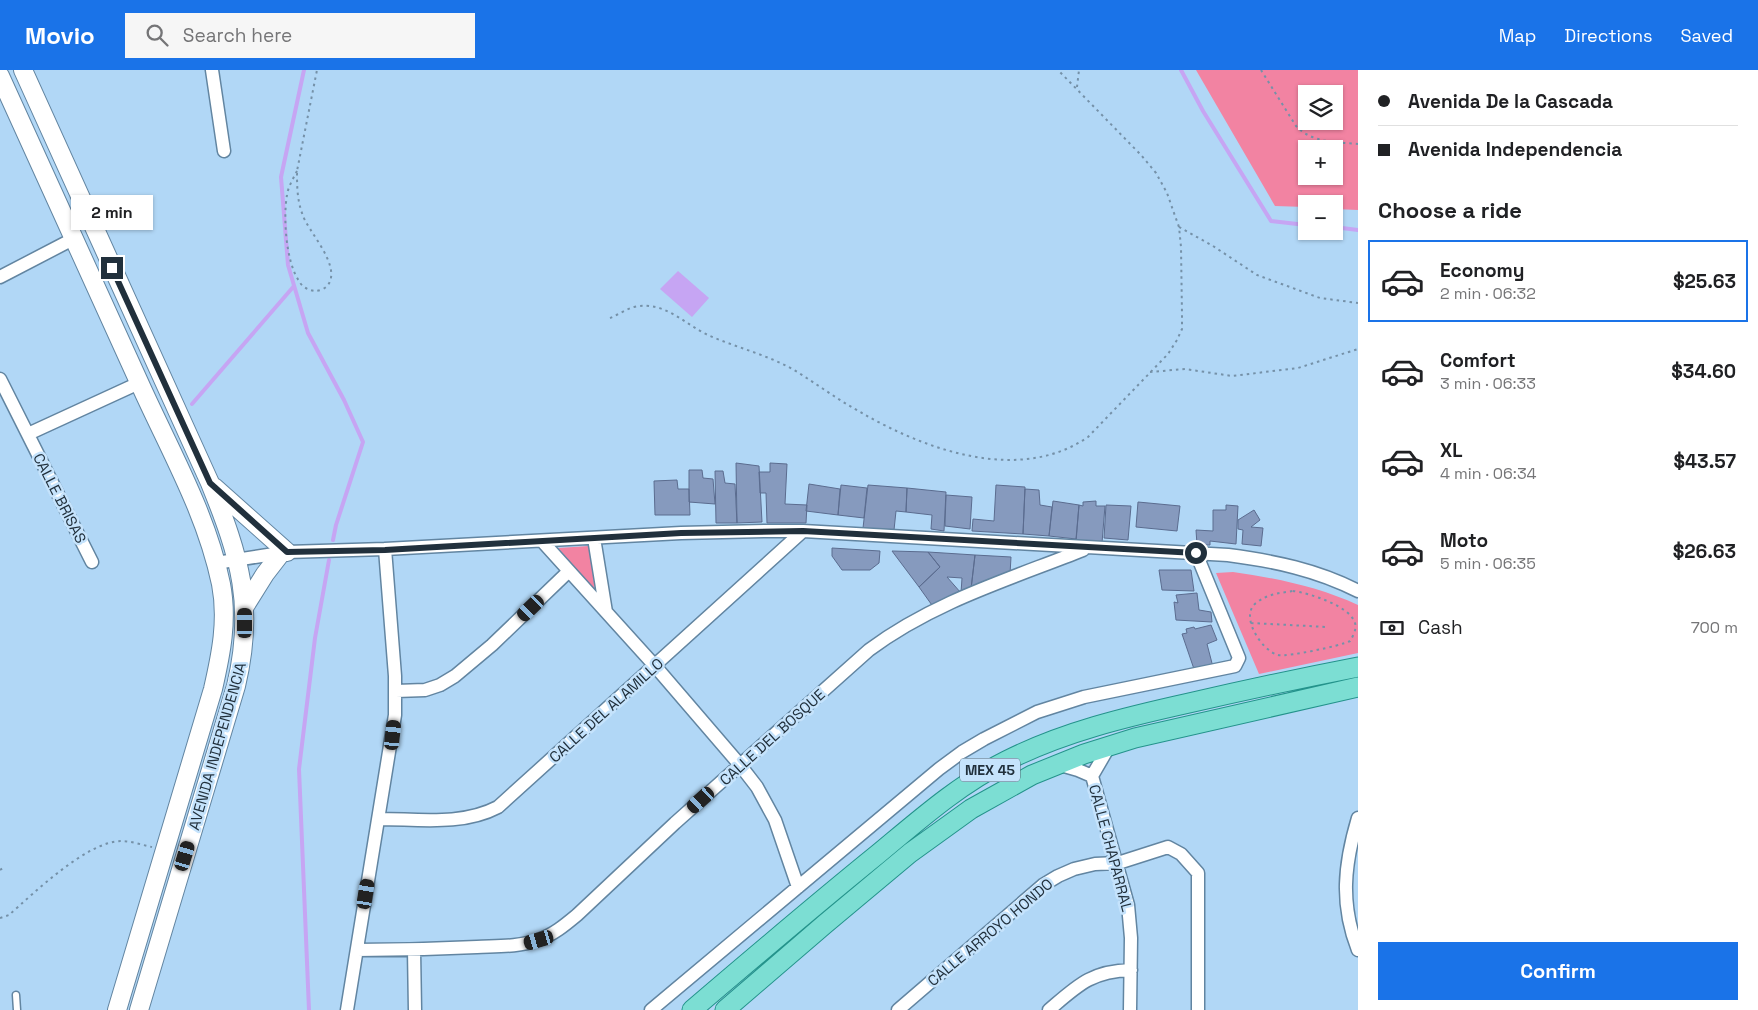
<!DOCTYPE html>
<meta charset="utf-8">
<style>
body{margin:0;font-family:"Space Grotesk",sans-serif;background:#f6f6f6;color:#202124;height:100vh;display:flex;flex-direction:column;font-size:19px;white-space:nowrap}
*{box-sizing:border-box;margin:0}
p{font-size:16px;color:#757577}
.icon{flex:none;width:28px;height:28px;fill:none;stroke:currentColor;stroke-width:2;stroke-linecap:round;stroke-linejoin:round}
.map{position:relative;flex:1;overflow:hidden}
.panel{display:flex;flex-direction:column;background:#fff;width:400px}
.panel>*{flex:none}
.top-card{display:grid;align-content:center;height:110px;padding:0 20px;background:#fff}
.fabs{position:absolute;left:1298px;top:15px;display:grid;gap:10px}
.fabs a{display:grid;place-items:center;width:45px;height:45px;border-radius:0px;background:#fff;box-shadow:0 1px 4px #0004;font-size:25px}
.end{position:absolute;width:22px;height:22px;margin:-11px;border:6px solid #21303c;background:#fff;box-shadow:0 0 0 2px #fff}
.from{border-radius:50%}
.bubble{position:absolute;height:35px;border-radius:0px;background:#fff;box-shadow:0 1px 4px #0004;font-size:16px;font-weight:600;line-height:35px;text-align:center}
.car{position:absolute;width:15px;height:30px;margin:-15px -8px;border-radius:6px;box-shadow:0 0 4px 1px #0007;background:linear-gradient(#222 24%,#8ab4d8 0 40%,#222 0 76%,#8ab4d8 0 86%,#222 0)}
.top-card b{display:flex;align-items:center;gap:18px;height:48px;font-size:19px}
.top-card b+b{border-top:1px solid #e0e0e0}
.top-card i{width:12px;height:12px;background:#202124}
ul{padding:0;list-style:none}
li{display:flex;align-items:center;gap:15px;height:82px;margin:0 10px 8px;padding:0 10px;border:2px solid transparent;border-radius:0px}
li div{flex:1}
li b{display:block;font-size:19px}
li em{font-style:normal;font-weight:600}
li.active{border-color:#1a73e8}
li>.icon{width:45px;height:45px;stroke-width:1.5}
h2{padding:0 20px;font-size:22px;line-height:60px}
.pay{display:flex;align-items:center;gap:12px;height:55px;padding:0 20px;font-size:19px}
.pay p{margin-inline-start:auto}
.primary-button{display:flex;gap:10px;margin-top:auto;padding:10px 20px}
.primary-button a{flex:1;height:58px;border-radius:0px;background:#1a73e8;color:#fff;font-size:20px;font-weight:600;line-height:58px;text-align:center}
header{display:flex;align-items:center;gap:30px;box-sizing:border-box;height:70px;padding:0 25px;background:#1a73e8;color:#fff}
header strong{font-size:24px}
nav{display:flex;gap:28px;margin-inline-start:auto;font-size:18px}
.search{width:350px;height:45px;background:#f6f6f6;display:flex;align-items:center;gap:12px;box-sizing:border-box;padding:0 18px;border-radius:0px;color:#757577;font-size:19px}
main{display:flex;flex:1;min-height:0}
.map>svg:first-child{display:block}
</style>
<header>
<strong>Movio</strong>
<div class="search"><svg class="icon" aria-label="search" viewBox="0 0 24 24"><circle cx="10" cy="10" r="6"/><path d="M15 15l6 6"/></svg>Search here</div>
<nav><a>Map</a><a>Directions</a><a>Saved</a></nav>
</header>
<main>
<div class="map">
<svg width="1358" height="940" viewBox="0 0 1358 940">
<rect width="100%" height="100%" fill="#b1d7f6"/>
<path fill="#f283a2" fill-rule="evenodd" d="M1196,0H1358V140L1334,139V134H1306V137L1275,136ZM1306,24H1334V51H1306ZM1306,79H1334V106H1306Z
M589,476L595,521L558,478Z
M1233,502C1276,508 1319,517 1358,535V583L1259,604L1216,503Z"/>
<path fill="#c6a5f3" d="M678,201L709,228L692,247L660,219Z"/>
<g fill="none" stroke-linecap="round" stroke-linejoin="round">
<path stroke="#c6a5f3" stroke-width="4" d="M304,0L281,107L288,195L308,263L344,330L363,372L336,455L333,470
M1181,0L1203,41L1271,151L1306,155
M1334,157L1358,160
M192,334L294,216
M309,940L299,699L315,568L329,490"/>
</g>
<path fill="#869abe" stroke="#5b6c8f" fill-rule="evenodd" d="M736,393L759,396L762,452L737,453Z
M770,393L787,394L785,434L807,435L806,453H767L766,423H760L759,402H770Z
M689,400H702L703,408L713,409L715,434L689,432Z
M715,401H723L725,413L735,414L737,453H716Z
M677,410L678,419H689L690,445H655L654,411Z
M809,414L840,419L838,445L806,441Z
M841,415L867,418L864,448L838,445Z
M868,415L907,418L906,442L896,441L894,460L863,458Z
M996,415L1025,417L1023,464L972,461L973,449L994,451Z
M907,418L946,422L944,461L931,459L932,445L906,442Z
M1025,419L1039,420L1040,435L1052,437L1049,466L1023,464Z
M946,425L972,427L970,459L945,456Z
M1053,431L1079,435L1076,469L1049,466Z
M1096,431V436H1105L1102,473L1076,472L1079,435L1083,436V432Z
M1138,432L1180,436L1177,461L1136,457Z
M1106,435L1131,436L1128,470L1104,468Z
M1226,435L1238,436L1236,474L1210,471V475H1197L1196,460L1213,461V440H1226Z
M1254,440L1260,450L1251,457L1263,458L1261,476L1242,474L1243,460L1238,459V450Z
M832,478L880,481L879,493L870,500H842L832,486Z
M892,481L928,482L940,497L919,517Z
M928,482L975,485L971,519L934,538L919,517L940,497ZM947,507L962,508L961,523Z
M975,485L1011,487L1010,504L971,519Z
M1159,500H1191L1194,521L1162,520Z
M1197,523L1199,540L1211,542L1212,552L1176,550L1174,532L1178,533L1176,525Z
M1211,555L1217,570L1207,574L1213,597L1195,602L1182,564L1187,563L1186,559L1194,557L1195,559Z"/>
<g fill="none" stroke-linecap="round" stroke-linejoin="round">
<g stroke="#6285a1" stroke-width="9">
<path id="lane" d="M16,925L17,940"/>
</g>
<g stroke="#6285a1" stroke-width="15">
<path id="street" d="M212,0L224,81
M0,207L75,168
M0,309L92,492
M28,364L139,313
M594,468L606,542
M542,471L655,596L740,695L757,717L775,750L798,817
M216,493L287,482L385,479L681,463L766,461H803L1228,485C1274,491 1317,500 1358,521
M396,621L425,620L440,615L455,606L492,575L569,501
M1110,675L1092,706L1128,835L1131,868L1130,940
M1057,694L1078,700L1092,706
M1358,748C1344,795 1340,834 1358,880
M379,749C418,749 462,756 498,737L803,461
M357,880C397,880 437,879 477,877C497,876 518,877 538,870C553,865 565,855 577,845L675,753L869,580C933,532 1010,509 1083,480
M414,880L415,940
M347,940L395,645V606L385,479
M651,940L939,699L962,682L984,669L1037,642L1059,635L1084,627L1235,596L1239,588L1196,483
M898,940L1043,815L1058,806L1074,799L1095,794L1118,793L1168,777L1181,784L1198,803V940
M1049,940C1077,916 1091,901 1131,900"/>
</g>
<g stroke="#6285a1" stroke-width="20">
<path id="secondary" d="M23,0L210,413C240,487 255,536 236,616L139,940
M0,6C47,108 92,210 139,312C169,379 206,442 221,514C228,550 221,584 213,619L117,940
M214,417L287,482
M245,536L265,504L282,482"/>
</g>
<g stroke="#24938b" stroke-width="21">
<path id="primary" d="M692,940C754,887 815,835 878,784C919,750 958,715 1006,691C1063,662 1126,647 1189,633C1245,620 1301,608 1358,597
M725,940L825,854L910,783L971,739L1032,705L1084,684L1135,668L1358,617"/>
</g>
<path stroke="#7591a8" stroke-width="2" stroke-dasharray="2.5 4" stroke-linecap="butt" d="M1261,0L1296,56C1312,73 1336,72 1358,74
M1077,17L1079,0
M297,101C293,109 288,117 287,125C283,148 286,192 299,211C302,217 308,220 315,221C319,221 325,219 328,215C342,195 307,161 302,143C297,129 297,115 297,101L317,0
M1179,157L1213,176L1257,205L1320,228L1358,233
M610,248C618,245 626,239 634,237C665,230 685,255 710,266C738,278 768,285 794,300C817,314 838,330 862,343C926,380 1020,414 1088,367L1168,284L1177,270L1182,259V245L1181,177L1179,157L1174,143L1167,123L1156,103L1141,85L1058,0
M1150,302L1185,299L1232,306L1298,298L1358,279
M1293,521C1309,523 1350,536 1355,553C1357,559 1353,566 1350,571C1340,576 1288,587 1278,585C1262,581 1239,546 1256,533C1267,524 1280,523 1293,521Z
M1251,553L1327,557
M0,800L3,798
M0,848L9,845C34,823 86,772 121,771C131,771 142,775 152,777"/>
<use href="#lane" stroke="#fff" stroke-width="6"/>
<use href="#street" stroke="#fff" stroke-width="12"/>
<use href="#secondary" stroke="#fff" stroke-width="18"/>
<use href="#primary" stroke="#7cded3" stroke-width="19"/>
</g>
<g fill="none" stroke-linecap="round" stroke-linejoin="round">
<path stroke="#21303c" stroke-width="6" d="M112,198L210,413L287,482L385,480L681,463L803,461L1196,483"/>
</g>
<g text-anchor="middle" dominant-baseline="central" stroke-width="5" stroke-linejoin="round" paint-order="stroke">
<rect fill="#c5e3fc" stroke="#526676" stroke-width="1" x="960" y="688.5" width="60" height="23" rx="4"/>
<g font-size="14" font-weight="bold" fill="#21303c">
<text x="990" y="700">MEX 45</text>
</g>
<g font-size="15" fill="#21303c" stroke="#c5e3fc">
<text transform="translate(60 428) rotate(63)">CALLE BRISAS</text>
<text transform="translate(606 640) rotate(-42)">CALLE DEL ALAMILLO</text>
<text transform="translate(772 667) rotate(-42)">CALLE DEL BOSQUE</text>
<text transform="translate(217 676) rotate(-74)">AVENIDA INDEPENDENCIA</text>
<text transform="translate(1111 778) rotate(75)">CALLE CHAPARRAL</text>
<text transform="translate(990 862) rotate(-40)">CALLE ARROYO HONDO</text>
</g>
</g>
</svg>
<div class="fabs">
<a><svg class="icon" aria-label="layers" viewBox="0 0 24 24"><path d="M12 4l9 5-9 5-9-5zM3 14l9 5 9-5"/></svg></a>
<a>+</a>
<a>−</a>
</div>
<i class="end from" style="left:1196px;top:483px"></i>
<i class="end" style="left:112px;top:198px"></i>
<div class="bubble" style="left:71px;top:125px;width:82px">2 min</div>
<i class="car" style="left:531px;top:538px;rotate:226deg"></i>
<i class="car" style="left:245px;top:553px;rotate:0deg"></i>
<i class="car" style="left:393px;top:665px;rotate:6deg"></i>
<i class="car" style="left:701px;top:730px;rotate:228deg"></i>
<i class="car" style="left:185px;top:786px;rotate:17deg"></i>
<i class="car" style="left:366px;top:824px;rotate:9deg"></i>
<i class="car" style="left:539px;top:870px;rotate:254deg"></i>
</div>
<section class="panel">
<div class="top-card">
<b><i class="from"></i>Avenida De la Cascada</b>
<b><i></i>Avenida Independencia</b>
</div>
<h2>Choose a ride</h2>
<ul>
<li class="active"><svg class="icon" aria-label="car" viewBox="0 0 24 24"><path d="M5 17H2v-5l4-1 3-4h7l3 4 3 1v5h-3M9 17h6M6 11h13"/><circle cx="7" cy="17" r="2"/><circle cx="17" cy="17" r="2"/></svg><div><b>Economy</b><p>2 min · 06:32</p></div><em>$25.63</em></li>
<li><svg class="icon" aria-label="car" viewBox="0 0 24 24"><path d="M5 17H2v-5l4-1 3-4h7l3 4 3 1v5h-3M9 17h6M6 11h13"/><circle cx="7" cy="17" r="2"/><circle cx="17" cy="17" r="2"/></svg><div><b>Comfort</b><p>3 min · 06:33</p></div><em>$34.60</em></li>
<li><svg class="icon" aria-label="car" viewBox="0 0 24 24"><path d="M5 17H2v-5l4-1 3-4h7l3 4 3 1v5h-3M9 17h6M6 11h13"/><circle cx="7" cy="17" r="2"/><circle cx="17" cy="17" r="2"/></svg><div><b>XL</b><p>4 min · 06:34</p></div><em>$43.57</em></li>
<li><svg class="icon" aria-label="car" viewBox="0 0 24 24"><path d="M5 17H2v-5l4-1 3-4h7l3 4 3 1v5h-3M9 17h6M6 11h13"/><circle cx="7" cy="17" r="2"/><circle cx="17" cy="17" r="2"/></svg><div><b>Moto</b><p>5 min · 06:35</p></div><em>$26.63</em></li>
</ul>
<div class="pay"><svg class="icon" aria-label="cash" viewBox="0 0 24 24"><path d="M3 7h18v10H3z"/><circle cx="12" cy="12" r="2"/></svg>Cash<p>700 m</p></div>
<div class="primary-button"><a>Confirm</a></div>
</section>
</main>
